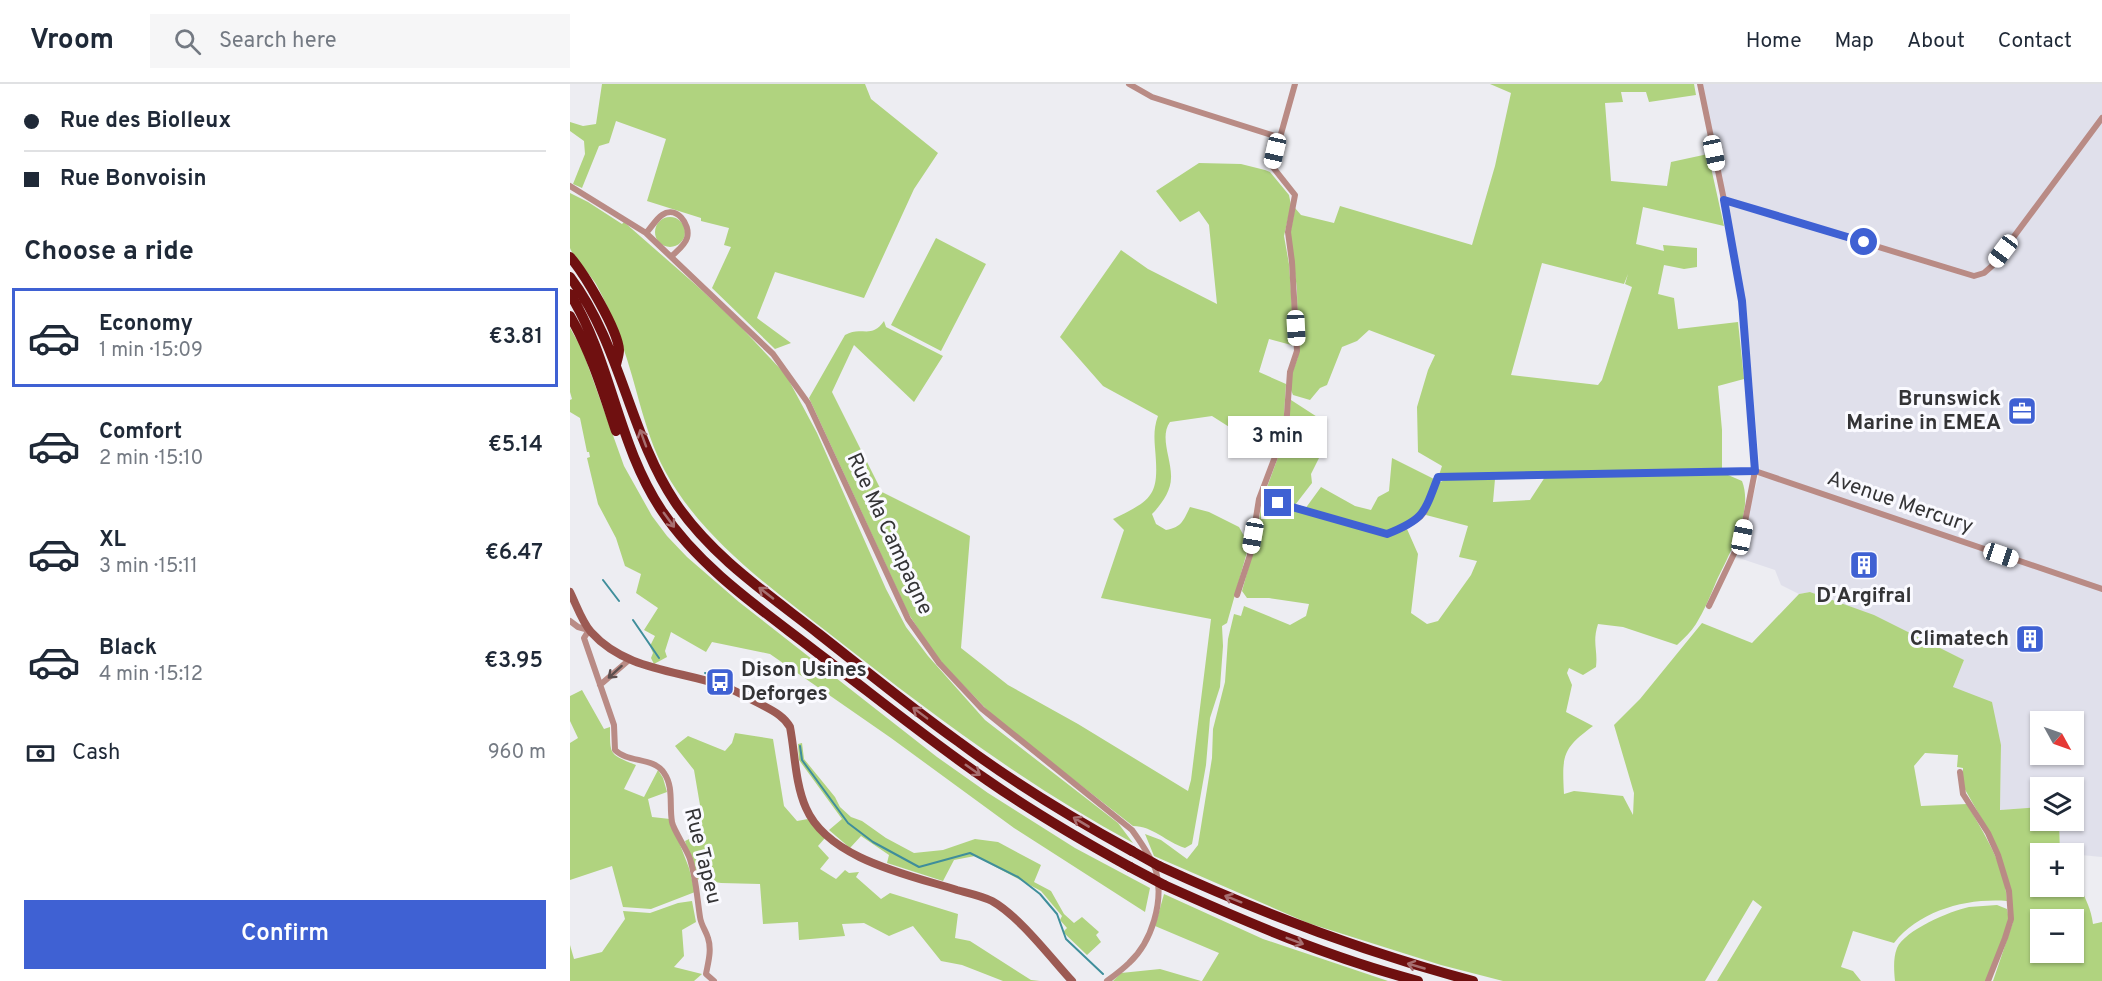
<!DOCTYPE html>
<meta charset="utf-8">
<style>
body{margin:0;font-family:Overpass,sans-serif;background:#f6f6f7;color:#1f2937;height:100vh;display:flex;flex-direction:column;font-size:22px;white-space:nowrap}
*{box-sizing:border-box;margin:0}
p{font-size:20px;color:#747a83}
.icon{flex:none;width:33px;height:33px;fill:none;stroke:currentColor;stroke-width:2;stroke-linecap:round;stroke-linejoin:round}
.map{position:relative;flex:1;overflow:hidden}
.panel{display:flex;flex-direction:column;background:#fff;width:570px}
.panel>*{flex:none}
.top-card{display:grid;align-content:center;height:132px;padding:0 24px;background:#fff}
.needle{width:39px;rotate:130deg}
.controls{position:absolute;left:1460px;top:627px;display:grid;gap:12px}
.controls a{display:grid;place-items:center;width:54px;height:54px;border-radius:0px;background:#fff;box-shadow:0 2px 4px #0004;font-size:30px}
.end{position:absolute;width:27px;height:27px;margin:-14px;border:8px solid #3f61d3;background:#fff;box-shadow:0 0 0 3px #fff}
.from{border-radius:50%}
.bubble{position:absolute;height:42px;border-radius:0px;background:#fff;box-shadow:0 2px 4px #0004;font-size:20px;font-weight:600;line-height:42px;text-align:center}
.car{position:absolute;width:18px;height:36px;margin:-18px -9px;border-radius:8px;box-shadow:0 0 4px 2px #0007;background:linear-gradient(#fff 24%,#345 0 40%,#fff 0 76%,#345 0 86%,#fff 0)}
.top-card b{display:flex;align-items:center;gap:21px;height:57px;font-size:22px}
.top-card b+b{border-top:2px solid #e0e1e3}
.top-card i{width:15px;height:15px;background:#1f2937}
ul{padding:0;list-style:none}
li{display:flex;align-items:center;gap:18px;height:99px;margin:0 12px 9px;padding:0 12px;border:3px solid transparent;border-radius:0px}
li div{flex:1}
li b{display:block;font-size:22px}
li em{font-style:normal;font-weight:600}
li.on{border-color:#3f61d3}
li>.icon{width:54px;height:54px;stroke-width:1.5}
h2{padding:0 24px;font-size:27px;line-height:72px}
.pay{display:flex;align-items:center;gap:15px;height:66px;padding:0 24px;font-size:22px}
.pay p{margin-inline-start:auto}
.primary-button{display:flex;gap:12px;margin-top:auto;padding:12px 24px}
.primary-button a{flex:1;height:69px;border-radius:0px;background:#3f61d3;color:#fff;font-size:24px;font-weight:600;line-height:69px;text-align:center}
header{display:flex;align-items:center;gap:36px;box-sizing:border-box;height:84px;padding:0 30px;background:#fff;border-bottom:2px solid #e0e1e3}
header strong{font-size:28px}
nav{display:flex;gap:33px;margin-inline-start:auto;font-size:21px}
.search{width:420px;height:54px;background:#f6f6f7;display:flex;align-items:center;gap:15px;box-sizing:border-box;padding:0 21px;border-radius:0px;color:#747a83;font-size:22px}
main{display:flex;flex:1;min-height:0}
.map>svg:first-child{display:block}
</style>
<header>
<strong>Vroom</strong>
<div class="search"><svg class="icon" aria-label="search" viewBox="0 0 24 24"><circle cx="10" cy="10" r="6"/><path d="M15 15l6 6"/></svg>Search here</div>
<nav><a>Home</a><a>Map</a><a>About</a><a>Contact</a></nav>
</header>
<main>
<section class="panel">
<div class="top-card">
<b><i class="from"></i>Rue des Biolleux</b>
<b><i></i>Rue Bonvoisin</b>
</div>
<h2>Choose a ride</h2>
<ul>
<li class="on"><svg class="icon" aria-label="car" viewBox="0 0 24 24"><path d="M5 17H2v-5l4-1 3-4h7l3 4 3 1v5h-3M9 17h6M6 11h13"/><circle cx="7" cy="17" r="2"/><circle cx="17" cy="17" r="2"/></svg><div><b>Economy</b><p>1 min · 15:09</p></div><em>€3.81</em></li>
<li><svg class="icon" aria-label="car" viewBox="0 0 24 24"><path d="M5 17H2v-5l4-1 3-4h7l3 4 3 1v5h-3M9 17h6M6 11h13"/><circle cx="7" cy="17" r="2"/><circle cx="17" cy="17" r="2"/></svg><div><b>Comfort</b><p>2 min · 15:10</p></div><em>€5.14</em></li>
<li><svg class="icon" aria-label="car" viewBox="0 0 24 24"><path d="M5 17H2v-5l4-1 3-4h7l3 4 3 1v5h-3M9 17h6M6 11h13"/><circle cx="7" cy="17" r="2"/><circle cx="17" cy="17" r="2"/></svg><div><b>XL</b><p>3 min · 15:11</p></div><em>€6.47</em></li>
<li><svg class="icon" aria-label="car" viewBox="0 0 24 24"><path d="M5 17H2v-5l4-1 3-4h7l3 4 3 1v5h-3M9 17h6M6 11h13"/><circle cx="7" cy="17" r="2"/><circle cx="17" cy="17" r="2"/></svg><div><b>Black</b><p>4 min · 15:12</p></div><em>€3.95</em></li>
</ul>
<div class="pay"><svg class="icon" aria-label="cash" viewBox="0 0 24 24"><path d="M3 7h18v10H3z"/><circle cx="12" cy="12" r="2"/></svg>Cash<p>960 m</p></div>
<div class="primary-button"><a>Confirm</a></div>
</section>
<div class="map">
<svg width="1532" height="897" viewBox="0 0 1532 897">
<rect width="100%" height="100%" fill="#ededf2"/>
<path fill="#e0e0eb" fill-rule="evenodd" d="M1131,0H1532V773L1490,769L1489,737L1503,736V704H1470V723L1430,726L1431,661L1383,603L1394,576L1240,508L1229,510L1211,501L1205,486L1166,473L1190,387L1175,215ZM1470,638H1503V670H1470Z"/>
<path fill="#b0d37f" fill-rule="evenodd" d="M32,0H295L301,15L368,69L344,105L294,214L205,188L187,234L221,259L205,265L142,204L161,163L154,161L159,144L131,137V134L77,117L96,55L46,37L39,59L29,62L12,104L3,100L15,70L14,57L0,47V38L13,42L26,40Z
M920,0H1124L1126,11L1079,18L1076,8H1051L1053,18L1035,19L1041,97L1097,102L1101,78L1138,70L1154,142L1073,123L1066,160L1094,167L1093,161L1127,164V183L1114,185L1094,181L1088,210L1104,214L1108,245L1168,238L1174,295L1148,302L1152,346V385L869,391L872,382L848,368L847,323L858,286L865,271L799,246L787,257L772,263L757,301L750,304L740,316L723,311L721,306V292L728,273L727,205L720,151L725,124L731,131L764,139L770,122L902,161L925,82L941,9ZM972,179L1054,200L1058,190L1055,200L1062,203L1032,296L1028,301L941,291Z
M629,79L671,80L695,86L700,88L719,111L721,121L714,152L719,180L725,262L699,255L689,288L716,300L713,347L703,371L642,332L600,338C589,353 602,376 601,394C601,407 591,421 582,430L586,440L596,446C612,443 613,437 620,423L639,428L669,443L679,461L657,539L652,542L653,562L650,603L640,634L636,681L622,760L615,764C596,758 583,742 563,742L426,635L367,574L338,529L239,314L275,251C291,241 301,256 314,237L316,243L373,272L344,318L284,261L262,308L312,408L400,452L391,564L438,601L508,640L618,707L621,696L641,535L531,514L554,446L543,435C585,415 589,410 585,364C584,352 584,343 588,332L533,302L490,253L551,166L578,185L647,220L639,141L629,127L610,138L586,107Z
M0,109L18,118L52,140L54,138L126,201L169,241L216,291L247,349L316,505L336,543L358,572L415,636L548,739L563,759C456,701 360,629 265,554C204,506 133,457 95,387C72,344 66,294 48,250C42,233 35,216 26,200C21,192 1,169 0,164C0,152 0,123 0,109Z
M85 148a15 15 0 1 1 30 0a15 15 0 1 1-30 0Z
M366,154L416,180L371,267L321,241Z
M0,244L12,265L54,382L82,432L97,452L117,473L169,518L367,673L418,709L505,764L580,804L575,828L444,744L321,654L200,570L142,558L136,568L101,548L95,567L97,573L84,580L81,574L83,569L80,562L85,552L74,546L88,524L66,509L71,490L55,482L46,454L28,420L17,374L20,373L19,368H17L10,334L0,328V316L2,315L0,308Z
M721,316L755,338L750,360L754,364L741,390L742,399L725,421L693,414L717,349Z
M822,374L864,395L855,422L849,432L831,443L815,448L735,425L751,403L785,422L801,426L808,413L819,407Z
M1158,391L1172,397C1184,428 1159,470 1146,498C1140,513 1134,527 1126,540C1121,548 1114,554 1107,561L1053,543L1028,540C1022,559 1028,565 1026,583L1013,591L999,584L997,589L1002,601L996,628L1023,642C992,665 992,671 994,710L1004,707L1053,712L1063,731L1064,709L1044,641L1070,615L1132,539L1182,559L1229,510L1240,508L1304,531L1394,576L1383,603L1422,618L1431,661L1430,726L1470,723V736L1489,737L1490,769L1470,770V802H1503V783C1507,789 1507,796 1510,802C1516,817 1521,824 1523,840L1532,838V897H1423L1443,838L1441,805L1422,753L1393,702V684L1387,683L1388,671L1355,669L1344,682L1351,722L1397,720C1414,750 1435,781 1437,817C1397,814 1350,826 1324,859L1283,847L1271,883L1283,887L1291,897H1147L1192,823L1183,816L1135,897H933L871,881L738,839L584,772L575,750L591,756L617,775L628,761L642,674L643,645L655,598L658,555L664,530L671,532L674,522L720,541L736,532L739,520L699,514H677L672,507L685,460L692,418L818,452L837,445L848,470L841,529L857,540L868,537L901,491L907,477L889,473L898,442L856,431L868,399L875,396L925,395L923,418L960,416L975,393ZM1470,836H1503V868H1470Z
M12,606L34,645L40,643C40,671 39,670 66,681L54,705L74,713L88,686L93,694L97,708L78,715L82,733L100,735L119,784L125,808L81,825L53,823L42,782L0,796V659L8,654L0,637V612Z
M165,649L203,655L214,722L227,737L238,735L255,754L248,762L259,774L250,785L266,795L275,786L279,789L289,788L286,793L311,815L320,809L388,830L385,854L400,857L461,896L470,897H433L392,881L371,877L343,842L319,852L294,839L272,840L275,852L229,856L228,838L193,840L190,800L151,799L127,795L115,757L125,752L121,729L131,727L124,686L105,662L118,652L155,667L162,659Z
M232,659L234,675L265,713L270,723L281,733L292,737L316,754L344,769L373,766L405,755L428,758L471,781L464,798L481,807L494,830L504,839L512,833L529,848L526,851L531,858L517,871L493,848L497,844L490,836L492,832L471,807L405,772L384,776L373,797L317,779L319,771L291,752L280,764L259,746L272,735L229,676L228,660Z
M594,810L693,855L818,897H632L649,869L585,842Z
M122,817L126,838L112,846L114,872L104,883L132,890L124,897H0V861L4,875L32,868L55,835L53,827L80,829L108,819Z
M1427,821L1437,825C1443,843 1423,879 1416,897H1325C1324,887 1323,874 1327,864C1335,846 1380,827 1399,823C1408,822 1418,822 1427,821Z
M590,885L631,897H543L551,889Z"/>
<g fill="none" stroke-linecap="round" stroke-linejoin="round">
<path stroke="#3f8e9b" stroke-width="2" d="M33,496L49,517
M63,536L89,574
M135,589L150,593
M173,604L181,608
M193,614L201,618
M230,662L232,676L278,739L303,758L349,783L400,769L448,793L470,810L487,830L496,855L533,890"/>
<path stroke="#b98b85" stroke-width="6" d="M559,0L582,13L708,53
M1130,0L1154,116L1172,217L1185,387L1172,453L1139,522
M0,102L76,149L203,270L238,319L338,535L369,579L412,625L562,746C571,759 581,772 586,787C594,817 582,858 559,879C553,885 545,891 537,897
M1154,116L1404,192L1414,189L1422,182L1532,34
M76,149C81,144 86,135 92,131C106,121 121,140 117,154C115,161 107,167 102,172
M689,415L727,424L817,450L833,444L850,433L855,427L868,393L1185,387L1532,505
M667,511L680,471L689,415L716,344L720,288L727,267L722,178L718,148L725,111L702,82L725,0
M0,537L8,543L19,546L14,554L44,641L45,666C58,679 84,673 94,689C104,703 99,721 102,738C103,745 116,764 120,775C126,794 127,813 130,833C131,841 136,847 138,854C142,866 138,879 136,890L144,897
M30,601L59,576
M1390,688L1393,710L1418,749L1428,771L1439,807L1441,835L1435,854L1418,897"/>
<path stroke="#9c5a53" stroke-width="8" d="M0,508C6,520 12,538 21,548C55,586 106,586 151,601C165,606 178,614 192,621C203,627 214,632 220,643C225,669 225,699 236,724C258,775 339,791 387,806C398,809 412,812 422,817C449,832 480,873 502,897"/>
<path stroke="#6f1010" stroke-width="10" d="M0,173C14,189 48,246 49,266C49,271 47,276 46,281
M0,193C51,261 59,349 105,418C142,473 198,510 249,550C295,586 341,624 389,658C444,699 502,734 562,767
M0,210C42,278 47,360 92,427C132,487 197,529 253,573C307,614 360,657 417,696C463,728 511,756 560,783
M0,232C21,268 33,308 46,347
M589,782C691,829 794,868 903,897
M594,801C676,838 760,874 848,897"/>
<path stroke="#6f1010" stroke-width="10" d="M562,767L589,782
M560,783L594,801"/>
</g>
<defs><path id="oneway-shaft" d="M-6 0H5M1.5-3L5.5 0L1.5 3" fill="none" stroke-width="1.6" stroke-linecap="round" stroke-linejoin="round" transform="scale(1.5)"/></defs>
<g stroke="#a76e70">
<use href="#oneway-shaft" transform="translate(73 354) rotate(-110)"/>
<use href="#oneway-shaft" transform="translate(99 436) rotate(54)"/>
<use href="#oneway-shaft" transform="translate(196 509) rotate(-142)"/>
<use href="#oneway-shaft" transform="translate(350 629) rotate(-143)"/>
<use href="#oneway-shaft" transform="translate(403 686) rotate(35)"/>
<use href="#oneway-shaft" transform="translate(511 738) rotate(-149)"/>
<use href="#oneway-shaft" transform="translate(663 815) rotate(-158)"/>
<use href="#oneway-shaft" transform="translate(725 857) rotate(21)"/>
<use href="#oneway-shaft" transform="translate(846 882) rotate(-164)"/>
</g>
<use stroke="#5c4e4e" href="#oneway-shaft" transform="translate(45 588) rotate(138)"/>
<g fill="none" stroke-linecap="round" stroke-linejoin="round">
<path stroke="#3f61d3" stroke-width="8" d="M708,419L817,450C855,435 854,429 868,393L1185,387L1172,217L1154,116L1294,158"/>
</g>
<defs>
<g id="office-square" transform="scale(1.5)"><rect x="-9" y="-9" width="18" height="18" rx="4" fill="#3f61d3" stroke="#fafaff"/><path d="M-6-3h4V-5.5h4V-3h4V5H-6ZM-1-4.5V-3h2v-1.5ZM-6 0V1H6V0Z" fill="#fff"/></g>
<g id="building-square" transform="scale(1.5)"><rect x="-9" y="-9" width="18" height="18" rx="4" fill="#3f61d3" stroke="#fafaff"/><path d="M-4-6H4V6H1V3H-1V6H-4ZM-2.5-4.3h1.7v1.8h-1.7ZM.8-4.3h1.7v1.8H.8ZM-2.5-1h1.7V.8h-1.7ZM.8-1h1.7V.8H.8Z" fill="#fff"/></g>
<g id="bus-square" transform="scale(1.5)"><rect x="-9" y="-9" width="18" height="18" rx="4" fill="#3f61d3" stroke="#fafaff"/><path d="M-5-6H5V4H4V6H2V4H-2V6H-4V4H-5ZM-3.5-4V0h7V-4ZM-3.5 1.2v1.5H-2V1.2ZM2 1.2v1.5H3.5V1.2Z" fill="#fff"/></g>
</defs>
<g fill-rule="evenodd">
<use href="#office-square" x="1452" y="327"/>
<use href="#building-square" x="1294" y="481"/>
<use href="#building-square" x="1460" y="555"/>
<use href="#bus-square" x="150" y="598"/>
</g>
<g text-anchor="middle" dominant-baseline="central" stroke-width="6" stroke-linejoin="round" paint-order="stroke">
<g font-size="21" font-weight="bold" fill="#343436" stroke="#fafaff" text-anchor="end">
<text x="1431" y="315">Brunswick<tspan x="1431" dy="24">Marine in EMEA</tspan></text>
<text x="1294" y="512" text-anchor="middle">D'Argifral</text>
<text x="1439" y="555">Climatech</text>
<text x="171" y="586" text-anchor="start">Dison Usines<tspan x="171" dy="24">Deforges</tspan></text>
</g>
<g font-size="21" fill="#343436" stroke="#fafaff">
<text transform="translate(1330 419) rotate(19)">Avenue Mercury</text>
<text transform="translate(319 450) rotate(65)">Rue Ma Campagne</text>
<text transform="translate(132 772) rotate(76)">Rue Tapeu</text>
</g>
</g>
</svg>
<div class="controls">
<a><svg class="needle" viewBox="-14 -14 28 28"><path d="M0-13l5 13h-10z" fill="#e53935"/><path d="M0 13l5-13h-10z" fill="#747a83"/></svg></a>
<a><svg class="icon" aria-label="layers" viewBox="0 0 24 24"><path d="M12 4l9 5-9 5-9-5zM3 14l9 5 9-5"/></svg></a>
<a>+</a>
<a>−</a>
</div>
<i class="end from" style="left:1294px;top:158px"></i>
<i class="end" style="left:708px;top:419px"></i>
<div class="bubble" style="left:658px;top:332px;width:99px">3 min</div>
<i class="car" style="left:705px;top:67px;rotate:193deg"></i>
<i class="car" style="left:1144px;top:69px;rotate:168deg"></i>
<i class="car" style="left:1433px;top:167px;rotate:217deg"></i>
<i class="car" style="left:726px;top:244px;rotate:177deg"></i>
<i class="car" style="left:683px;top:452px;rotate:190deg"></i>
<i class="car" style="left:1172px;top:453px;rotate:11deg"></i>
<i class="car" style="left:1431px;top:471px;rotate:109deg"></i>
</div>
</main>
